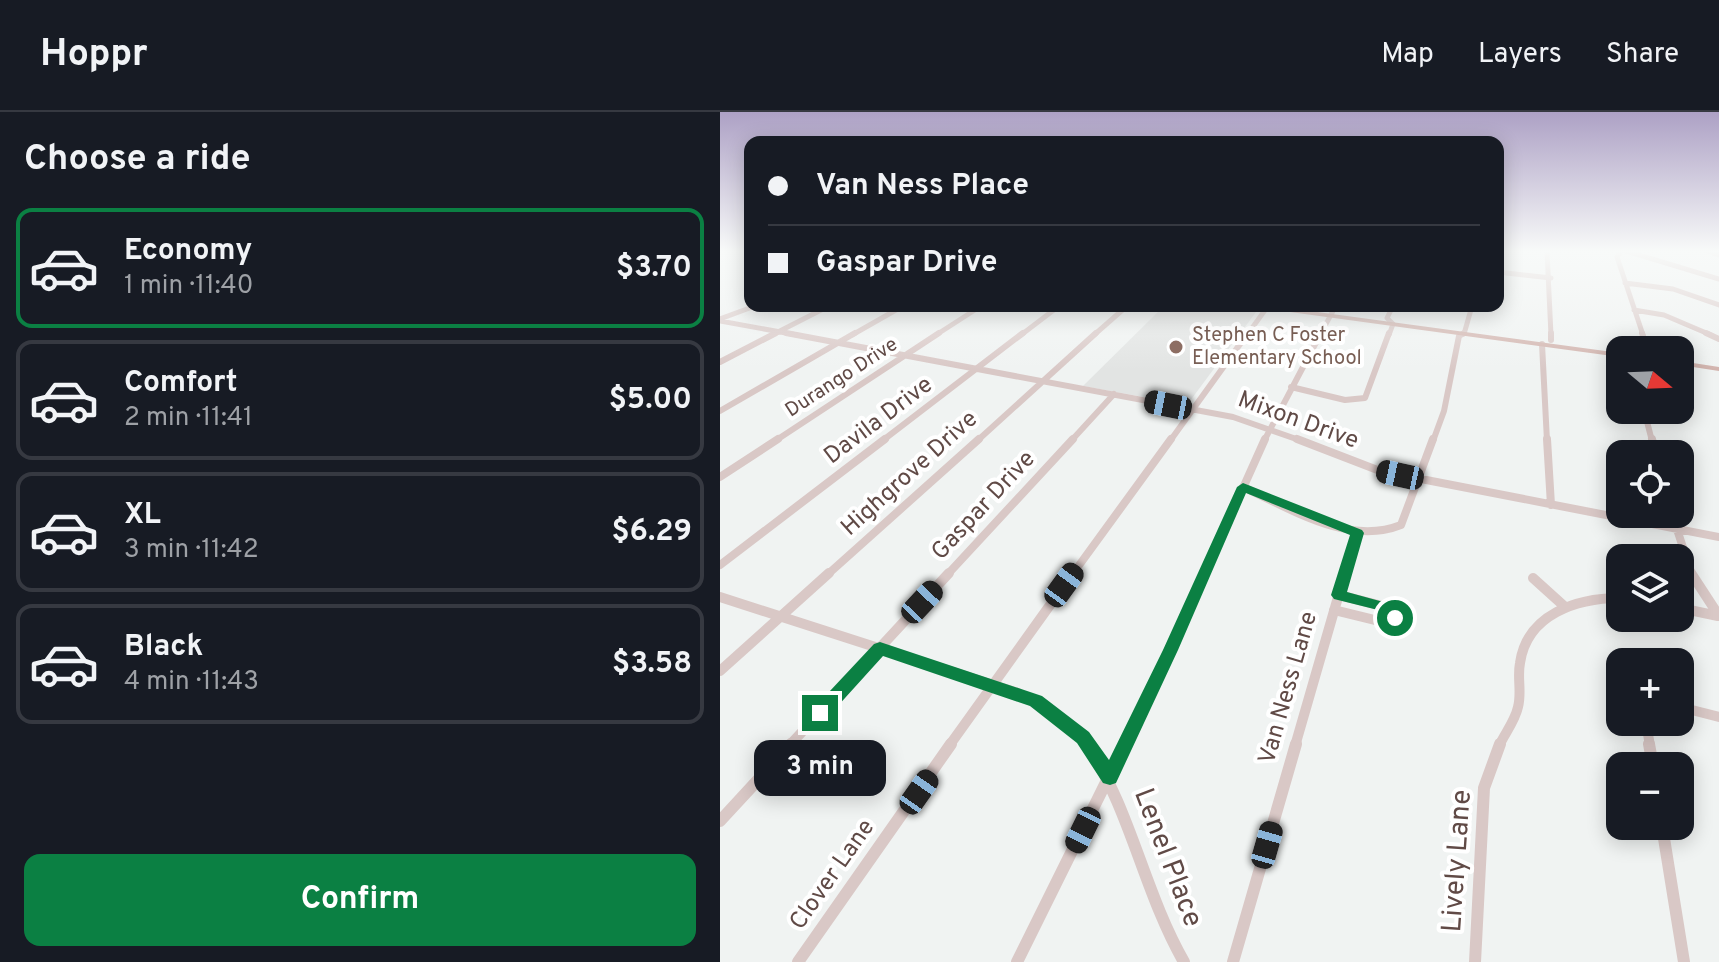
<!DOCTYPE html>
<meta charset="utf-8">
<style>
body{margin:0;font-family:Overpass,sans-serif;background:#242831;color:#f1f3f6;height:100vh;display:flex;flex-direction:column;font-size:30px;white-space:nowrap}
*{box-sizing:border-box;margin:0}
p{font-size:26px;color:#9ea1a6}
.icon{flex:none;width:44px;height:44px;fill:none;stroke:currentColor;stroke-width:2;stroke-linecap:round;stroke-linejoin:round}
.map{position:relative;flex:1;overflow:hidden}
.sheet{display:flex;flex-direction:column;background:#171b24;width:720px}
.sheet>*{flex:none}
.hud{position:absolute;left:24px;top:24px;width:760px;height:176px;border-radius:16px;box-shadow:0 4px 20px #0003;display:grid;align-content:center;height:176px;padding:0 24px;background:#171b24}
.needle{width:52px;rotate:109deg}
.controls{position:absolute;left:886px;top:224px;display:grid;gap:16px}
.controls a{display:grid;place-items:center;width:88px;height:88px;border-radius:16px;background:#171b24;box-shadow:0 4px 20px #0003;font-size:40px}
.end{position:absolute;width:36px;height:36px;margin:-18px;border:10px solid #0b8043;background:#fff;box-shadow:0 0 0 4px #fff}
.from{border-radius:50%}
.bubble{position:absolute;height:56px;border-radius:16px;background:#171b24;box-shadow:0 4px 20px #0003;font-size:26px;font-weight:700;line-height:56px;text-align:center}
.car{position:absolute;width:24px;height:48px;margin:-24px -12px;border-radius:10px;box-shadow:0 0 6px 2px #0007;background:linear-gradient(#222 24%,#8ab4d8 0 40%,#222 0 76%,#8ab4d8 0 86%,#222 0)}
.hud b{display:flex;align-items:center;gap:28px;height:76px;font-size:30px}
.hud b+b{border-top:2px solid #363941}
.hud i{width:20px;height:20px;background:#f1f3f6}
ul{padding:0;list-style:none}
li{display:flex;align-items:center;gap:24px;height:120px;margin:0 16px 12px;padding:0 8px;border:4px solid #363941;border-radius:16px}
li div{flex:1}
li b{display:block;font-size:30px}
li em{font-style:normal;font-weight:700}
li.selected{border-color:#0b8043}
li>.icon{width:72px;height:72px;stroke-width:1.5}
h2{padding:0 24px;font-size:36px;line-height:96px}
.action{display:flex;gap:16px;margin-top:auto;padding:16px 24px}
.action a{flex:1;height:92px;border-radius:16px;background:#0b8043;color:#fff;font-size:32px;font-weight:700;line-height:92px;text-align:center}
header{display:flex;align-items:center;gap:48px;box-sizing:border-box;height:112px;padding:0 40px;background:#171b24;border-bottom:2px solid #363941}
header strong{font-size:38px}
nav{display:flex;gap:44px;margin-inline-start:auto;font-size:28px}
main{display:flex;flex:1;min-height:0}
.map>svg:first-child{display:block}
</style>
<header>
<strong>Hoppr</strong>
<nav><a>Map</a><a>Layers</a><a>Share</a></nav>
</header>
<main>
<section class="sheet">
<h2>Choose a ride</h2>
<ul>
<li class="selected"><svg class="icon" aria-label="car" viewBox="0 0 24 24"><path d="M5 17H2v-5l4-1 3-4h7l3 4 3 1v5h-3M9 17h6M6 11h13"/><circle cx="7" cy="17" r="2"/><circle cx="17" cy="17" r="2"/></svg><div><b>Economy</b><p>1 min · 11:40</p></div><em>$3.70</em></li>
<li><svg class="icon" aria-label="car" viewBox="0 0 24 24"><path d="M5 17H2v-5l4-1 3-4h7l3 4 3 1v5h-3M9 17h6M6 11h13"/><circle cx="7" cy="17" r="2"/><circle cx="17" cy="17" r="2"/></svg><div><b>Comfort</b><p>2 min · 11:41</p></div><em>$5.00</em></li>
<li><svg class="icon" aria-label="car" viewBox="0 0 24 24"><path d="M5 17H2v-5l4-1 3-4h7l3 4 3 1v5h-3M9 17h6M6 11h13"/><circle cx="7" cy="17" r="2"/><circle cx="17" cy="17" r="2"/></svg><div><b>XL</b><p>3 min · 11:42</p></div><em>$6.29</em></li>
<li><svg class="icon" aria-label="car" viewBox="0 0 24 24"><path d="M5 17H2v-5l4-1 3-4h7l3 4 3 1v5h-3M9 17h6M6 11h13"/><circle cx="7" cy="17" r="2"/><circle cx="17" cy="17" r="2"/></svg><div><b>Black</b><p>4 min · 11:43</p></div><em>$3.58</em></li>
</ul>
<div class="action"><a>Confirm</a></div>
</section>
<div class="map">
<svg width="999" height="850" viewBox="0 0 999 850">
<rect width="100%" height="100%" fill="#f0f3f2"/>
<path fill="#e2e4e3" d="M444,194L539,196L467,293L363,274Z"/>
<g fill="none" stroke-linecap="round" stroke-linejoin="round">
<path stroke="#d9c8c6" stroke-width="5" d="M827,139L831,223
M901,139L897,145L923,223
M906,139L999,167
M987,139L999,143
M778,160L831,166
M905,171L953,177L999,193
M914,198L944,203L991,223
M0,207L35,194
M0,209L77,223
M52,223L109,194
M132,223L183,194
M216,223L261,194
M301,223L339,194
M374,223L407,194
M527,223L548,194
M600,223L613,199
M669,223L673,212L667,206L673,194
M741,223L744,222L752,194"/>
<path stroke="#d9c8c6" stroke-width="6" d="M66,221L513,305L582,329
M831,221V228
M922,221L925,231L923,238
M986,221L999,227
M822,232L827,329
M0,250L56,221
M571,275L625,288L645,286L669,221
M924,298L932,329
M0,299L135,221
M55,329L219,221
M162,329L303,221
M257,329L376,221
M351,329L394,282
M450,329L528,221
M544,329L601,221
M713,329L724,299L739,224L744,221"/>
<path stroke="#d9c8c6" stroke-width="8" d="M577,327L660,359L999,425
M827,327L831,393
M932,327L936,342
M0,365L58,327
M523,375C571,397 628,434 681,413L713,327
M952,402L972,463
M0,453L165,327
M107,463L259,327
M227,463L353,327
M352,463L451,327
M484,463L545,327
M625,463L637,421"/>
<path stroke="#d9c8c6" stroke-width="10" d="M971,461L999,504
M813,466L844,494
M0,485L298,581L338,604L368,634
M960,496L998,504
M614,498L663,510L675,506L670,496L619,483
M0,559L109,461
M960,595L999,605
M926,610L930,634
M69,634L229,461
M229,634L353,461
M404,634L485,461
M575,634L625,461
M779,634C785,621 795,609 798,595C802,580 797,566 800,551C807,502 857,486 900,486"/>
<path stroke="#d9c8c6" stroke-width="12" d="M367,632C411,699 424,780 464,850
M929,632L933,654
M0,709L71,632
M942,714L964,850
M78,850L231,632
M297,850L405,632
M513,850L576,632
M755,850L764,676L780,632"/>
<path fill="#d2b4ae" fill-rule="evenodd" d="M537,194H553L900,241V245L540,196Z
M960,249L999,255V259L960,253Z"/>
</g>
<linearGradient id="sky" x2="0" y2="1"><stop stop-color="#ada1c5"/><stop offset="0.54" stop-color="#f8faf9"/><stop offset="1" stop-color="#f8faf9" stop-opacity="0"/></linearGradient>
<rect width="999" height="258" fill="url(#sky)"/>
<path fill="#0b8043" d="M523,371L642,418L644,421L627,480L678,494L682,506L680,510H669L662,499L614,487L611,483L630,423L526,381L458,538L396,671L390,673L383,671L357,631L310,594L163,544L106,607H94L91,601L94,596L154,532L160,530L322,584L369,620L389,648L443,538L517,375Z"/>
<circle fill="#8d6e63" stroke="#fff" stroke-width="3" cx="456" cy="235" r="8"/>
<g text-anchor="middle" dominant-baseline="central" stroke-width="8" stroke-linejoin="round" paint-order="stroke">
<g font-size="20" fill="#785e54" stroke="#fff" text-anchor="start">
<text x="472" y="224">Stephen C Foster<tspan x="472" dy="23">Elementary School</tspan></text>
</g>
<g font-size="20" fill="#604a46" stroke="#fff">
<text transform="translate(122 266) rotate(-33)">Durango Drive</text>
</g>
<g font-size="24" fill="#604a46" stroke="#fff">
<text transform="translate(159 309) rotate(-37)">Davila Drive</text>
<text transform="translate(578 309) rotate(20)">Mixon Drive</text>
<text transform="translate(190 362) rotate(-42)">Highgrove Drive</text>
<text transform="translate(264 394) rotate(-47)">Gaspar Drive</text>
<text transform="translate(569 576) rotate(-74)">Van Ness Lane</text>
<text transform="translate(113 763) rotate(-55)">Clover Lane</text>
</g>
<g font-size="28" fill="#604a46" stroke="#fff">
<text transform="translate(447 746) rotate(69)">Lenel Place</text>
<text transform="translate(738 749) rotate(-86)">Lively Lane</text>
</g>
</g>
</svg>
<div class="controls">
<a><svg class="needle" viewBox="-14 -14 28 28"><path d="M0-13l5 13h-10z" fill="#e53935"/><path d="M0 13l5-13h-10z" fill="#9ea1a6"/></svg></a>
<a><svg class="icon" aria-label="locate" viewBox="0 0 24 24"><circle cx="12" cy="12" r="6"/><path d="M12 2v4M12 18v4M2 12h4M18 12h4"/></svg></a>
<a><svg class="icon" aria-label="layers" viewBox="0 0 24 24"><path d="M12 4l9 5-9 5-9-5zM3 14l9 5 9-5"/></svg></a>
<a>+</a>
<a>−</a>
</div>
<i class="end from" style="left:675px;top:506px"></i>
<i class="end" style="left:100px;top:601px"></i>
<div class="bubble" style="left:34px;top:628px;width:132px">3 min</div>
<i class="car" style="left:448px;top:293px;rotate:281deg"></i>
<i class="car" style="left:680px;top:363px;rotate:282deg"></i>
<i class="car" style="left:344px;top:473px;rotate:36deg"></i>
<i class="car" style="left:202px;top:490px;rotate:43deg"></i>
<i class="car" style="left:199px;top:680px;rotate:35deg"></i>
<i class="car" style="left:363px;top:718px;rotate:206deg"></i>
<i class="car" style="left:547px;top:733px;rotate:16deg"></i>
<div class="hud">
<b><i class="from"></i>Van Ness Place</b>
<b><i></i>Gaspar Drive</b>
</div>
</div>
</main>
